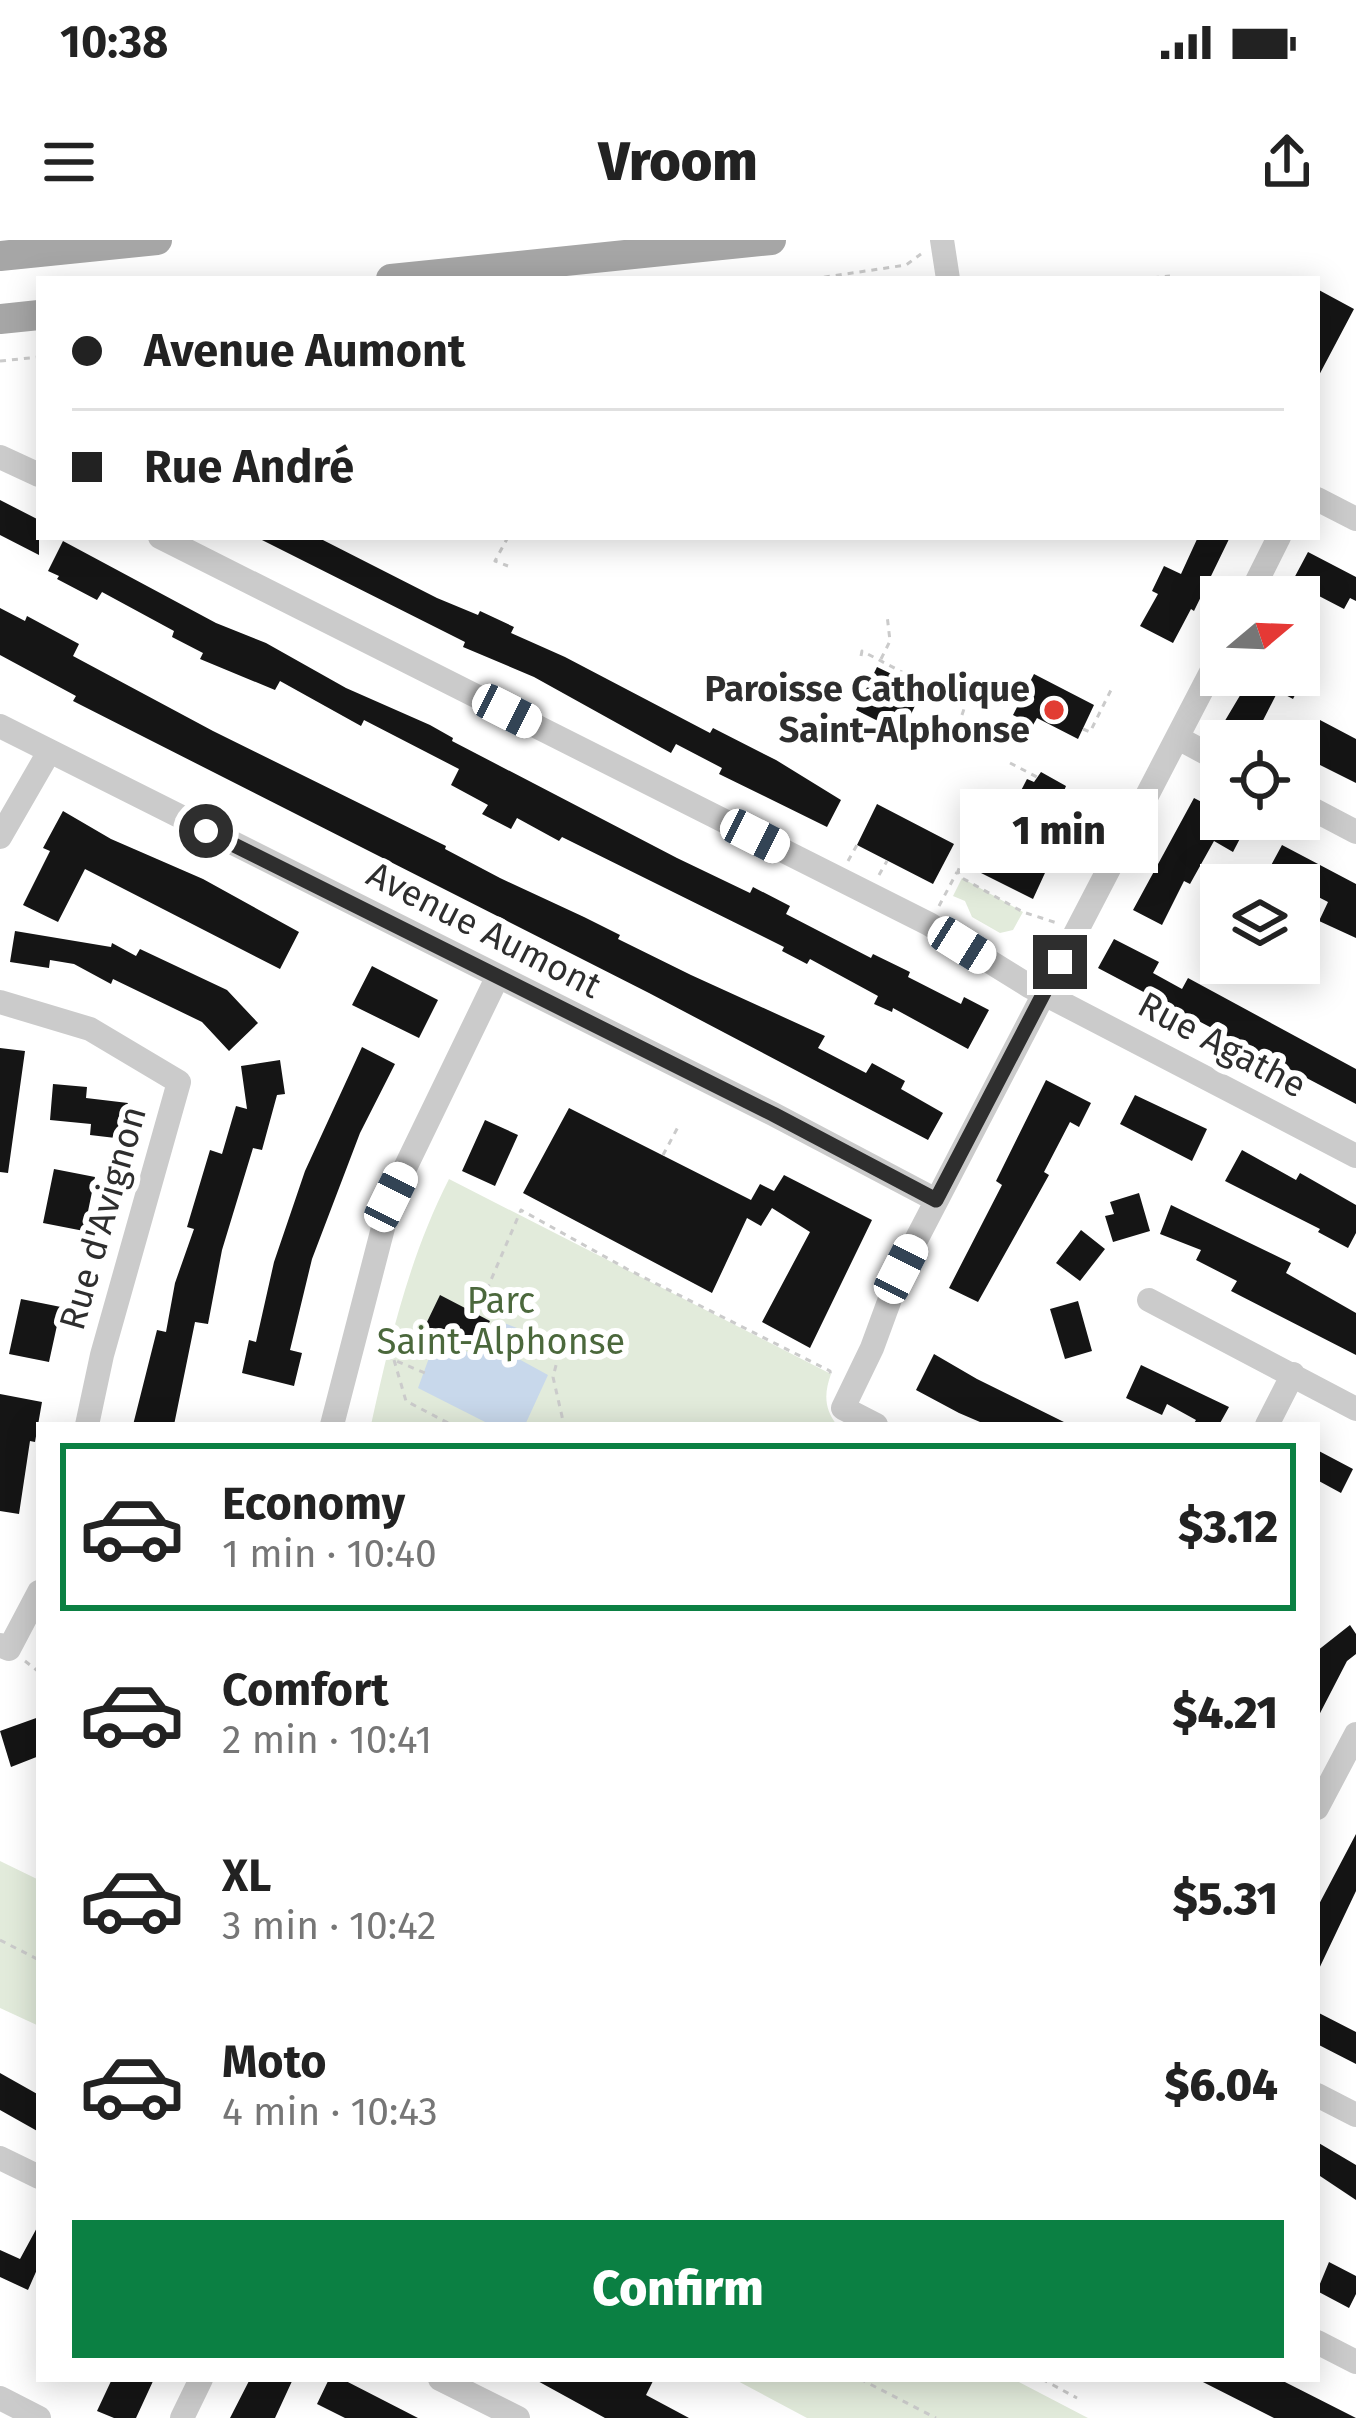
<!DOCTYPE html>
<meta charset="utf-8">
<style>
body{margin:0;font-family:"Fira Sans",sans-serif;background:#f2f2f2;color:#222;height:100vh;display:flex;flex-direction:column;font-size:45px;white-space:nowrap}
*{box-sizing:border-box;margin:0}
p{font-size:39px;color:#767676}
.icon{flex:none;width:66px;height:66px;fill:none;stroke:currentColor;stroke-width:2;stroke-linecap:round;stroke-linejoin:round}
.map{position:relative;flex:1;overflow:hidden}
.side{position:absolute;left:36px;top:1182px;width:1284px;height:960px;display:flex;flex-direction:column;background:#fff;border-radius:0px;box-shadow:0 6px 30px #0003}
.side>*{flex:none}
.top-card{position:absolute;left:36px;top:36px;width:1284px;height:264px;border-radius:0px;box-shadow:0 6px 30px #0003;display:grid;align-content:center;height:264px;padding:0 36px;background:#fff}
.needle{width:78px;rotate:71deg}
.buttons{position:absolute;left:1200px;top:336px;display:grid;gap:24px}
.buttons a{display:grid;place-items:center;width:120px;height:120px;border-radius:0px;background:#fff;box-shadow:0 6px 30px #0003;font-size:60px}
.end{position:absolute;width:54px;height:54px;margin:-27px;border:15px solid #2e2e2e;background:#fff;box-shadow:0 0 0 6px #fff}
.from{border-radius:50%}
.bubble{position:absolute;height:84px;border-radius:0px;background:#fff;box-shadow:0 6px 30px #0003;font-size:39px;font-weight:800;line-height:84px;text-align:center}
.car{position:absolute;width:36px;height:72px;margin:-36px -18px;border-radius:15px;box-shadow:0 0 9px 3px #0007;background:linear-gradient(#fff 24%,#345 0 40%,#fff 0 76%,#345 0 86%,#fff 0)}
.top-card b{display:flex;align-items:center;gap:42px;height:114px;font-size:45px}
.top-card b+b{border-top:3px solid #e0e0e0}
.top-card i{width:30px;height:30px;background:#222}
ul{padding:21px 0 0;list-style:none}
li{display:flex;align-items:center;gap:36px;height:168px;margin:0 24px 18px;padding:0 12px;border:6px solid transparent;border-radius:0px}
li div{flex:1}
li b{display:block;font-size:45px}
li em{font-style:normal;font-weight:800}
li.on{border-color:#0b8043}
li>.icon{width:108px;height:108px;stroke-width:1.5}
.cta{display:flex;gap:24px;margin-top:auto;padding:24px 36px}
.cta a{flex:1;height:138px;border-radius:0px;background:#0b8043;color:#fff;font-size:48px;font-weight:800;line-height:138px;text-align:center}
.status{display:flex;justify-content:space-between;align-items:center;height:84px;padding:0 60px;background:#fff;direction:ltr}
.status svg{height:33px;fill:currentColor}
header{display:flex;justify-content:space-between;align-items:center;height:156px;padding:0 36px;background:#fff;font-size:54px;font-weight:800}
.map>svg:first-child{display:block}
</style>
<div class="status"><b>10:38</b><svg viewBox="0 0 49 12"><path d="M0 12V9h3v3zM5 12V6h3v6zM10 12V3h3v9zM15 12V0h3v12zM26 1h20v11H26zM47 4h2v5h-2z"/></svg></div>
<header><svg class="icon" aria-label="menu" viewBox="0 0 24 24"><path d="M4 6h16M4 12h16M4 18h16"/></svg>Vroom<svg class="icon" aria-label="share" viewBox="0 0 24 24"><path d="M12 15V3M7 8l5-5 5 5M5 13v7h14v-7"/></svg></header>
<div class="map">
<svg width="1356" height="2178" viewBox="0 0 1356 2178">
<rect width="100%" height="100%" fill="#fff"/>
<path fill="#e2ebdb" d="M962,638L1023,672L1013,690L1000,693L972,677L965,661L953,656Z
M449,939L831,1134C824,1153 824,1169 837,1185H371C390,1099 409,1018 449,939Z
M0,1621L39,1640V1786L0,1768Z
M734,2139H1013L1088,2178H807Z"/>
<path fill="#c8d8eb" d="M496,1080L530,1093L517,1118L548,1135L525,1185H491L418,1148L437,1096L475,1116Z"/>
<path fill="#151515" d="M1317,49L1354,69L1317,139Z
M0,260L39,280V315L0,295Z
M256,297H317L437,358L478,375L480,371L514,387L511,393L565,417L710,493L713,488L776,520L841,560L827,587L719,534L722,528L676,504L671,513L534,437L463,407L465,402Z
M1198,297H1230L1194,371L1191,369L1173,403L1140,386L1158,354L1152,351L1164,326L1181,334Z
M63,301L216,383L266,403L346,448L430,485L453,498L452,501L677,618L750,653L753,647L790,666L786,674L871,718L873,714L910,732L908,737L961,764L964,757L989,770L968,809L893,768L892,772L874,764L878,756L810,719L807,724L782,711L784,707L562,597L559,601L517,578L511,589L482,574L488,565L451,545L459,529L364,480L361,486L280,441L275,450L200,419L203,413L172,397L174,391L102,352L97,360L57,339L59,336L48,331Z
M1308,312L1356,337V361L1350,358L1344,369L1292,342Z
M0,368L25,381L27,376L79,404L73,416L213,491L446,606L445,609L500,638L584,677L620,695L618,699L691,735L825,796L818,808L866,833L872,823L905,841L901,849L943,873L928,900L649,753L73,461L76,456L0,415Z
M877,427L923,449L902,493L856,470Z
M1034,434L1094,465L1078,499L1037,478L1033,485L1013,475Z
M1247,435H1305L1293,459L1278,451L1253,500L1223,484L1251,437Z
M1320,480L1356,499V543L1302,516Z
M1041,532L1066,546L1064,551L1079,559L1033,659L979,632L1027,539L1034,542Z
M1194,558L1221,572V579H1235L1247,585L1233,612L1214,601L1190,644L1184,641L1162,685L1133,670Z
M877,564L954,604L933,644L857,605Z
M63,571L111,599L203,639L299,692L280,729L85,629L58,682L23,665L50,611L43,608Z
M1282,605L1356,644V698L1319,681L1328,662L1268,631Z
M15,691L111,707L112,703L136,716L140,709L227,750L258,783L229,811L202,782L113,739L111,744L74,724L50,720L49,728L10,722Z
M1114,699L1159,722L1153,733L1182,749L1188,738L1356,829V864L1098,728Z
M372,726L438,760L419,798L352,765Z
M362,807L395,824L360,893L312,1019L290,1110L302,1113L294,1146L242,1133L249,1100L256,1102L274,1022L305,931Z
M0,808L25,811L8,933L0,932Z
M280,820L285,854L277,855L262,910L253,908L222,1010L208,1084L195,1082L174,1185H133L157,1090L166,1092L175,1043L194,989L187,987L210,910L222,914L236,866L247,869L241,826Z
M1046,840L1091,863L1079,887L1070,882L1044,932L1049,935L978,1062L949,1048L1002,945L996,941Z
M53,844L87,847L86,858L128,863L124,899L90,895L91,884L50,880Z
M1135,855L1207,889L1192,921L1120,884Z
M569,868L751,960L760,944L774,951L784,935L872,980L810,1108L762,1082L810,992L772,968L761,986L747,978L712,1053L523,953Z
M485,880L518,895L495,946L462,931Z
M1242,910L1296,940L1300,933L1356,965V993L1348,1008L1318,992L1320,989L1225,941Z
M54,929L95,937L84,991L43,983Z
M1139,953L1150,991L1113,1002L1105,976L1114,974L1110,962Z
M1171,965L1291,1023L1286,1033L1356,1073V1115L1231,1051L1237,1041L1196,1020L1201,1010L1160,994Z
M1081,990L1105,1009L1080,1041L1056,1023Z
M440,1055L490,1081L474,1112L425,1086Z
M21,1059L61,1067L49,1122L9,1114Z
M1078,1061L1092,1111L1065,1119L1050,1069Z
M934,1114L977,1139L1070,1185H987L959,1173L916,1150Z
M1141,1125L1229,1167L1219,1185H1193L1196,1180L1167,1164L1162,1175L1126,1158Z
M0,1154L42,1162L35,1202L30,1201L19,1274L0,1271Z
M1317,1210L1353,1229L1341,1253L1317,1240Z
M1350,1385L1356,1394V1414L1347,1421L1317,1479V1411Z
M39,1477V1516L11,1527L0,1491Z
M1356,1594V1651L1317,1733V1668Z
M1317,1772L1356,1792V1824L1317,1804Z
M0,1833L39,1855V1892L0,1870Z
M1317,1902L1356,1925V1960L1317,1934Z
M39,1984V2025L28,2050L0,2037V2010L20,2019Z
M1329,2022L1356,2036V2054L1349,2068L1317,2051Z
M112,2139H154L136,2178H114L97,2171Z
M250,2139H293L275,2178H230Z
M329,2139H342L418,2178H345L317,2164Z
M534,2139H654L646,2155L689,2178H605Z
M1197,2139H1279L1356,2178H1274Z"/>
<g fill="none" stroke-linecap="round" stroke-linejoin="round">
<path stroke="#cbcbcb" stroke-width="3" stroke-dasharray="6 6" stroke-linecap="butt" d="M812,39L906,25L921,14
M1141,39L1170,36
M0,121L39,117
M508,297L495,321L508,326
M1216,389L1221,379
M861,416L862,411L921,442
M881,419L890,401L887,375
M920,448L923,443L966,463L959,484
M907,481L948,505
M1083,489L1090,492L1113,446
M1010,523L1037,537
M1077,563L1108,579
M968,606L958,631L962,638L1023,672L1057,683
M848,621L857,605
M879,635L887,621
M939,666L957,632
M663,915L678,887
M482,1061L521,970L627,1029L830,1131L831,1138
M562,1102L553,1137L564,1185
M375,1112L425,1133
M394,1120L406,1161L452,1185
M25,1421L39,1432
M0,1700L39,1720
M860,2139L936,2178
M1042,2139L1077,2158"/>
<path stroke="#cbcbcb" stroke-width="24" d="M942,0L948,39
M0,217L39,235
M1317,259L1356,279
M160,297L929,684L1029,746L1356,916
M1249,357L1279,297
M0,486L773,874L936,960
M1178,498L1221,521
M1299,562L1356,592
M0,597L49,512
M0,762L90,789L179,842L102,1115L87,1185
M1149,1060L1356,1169
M332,1185L391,957L497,738
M876,1185L843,1168L872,1108L901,1029L1221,413
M1267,1185L1293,1134
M0,1405L9,1409L39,1352
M1317,1568L1356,1494
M1317,1855L1356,1875
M0,1918L39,1937
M1317,2102L1356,2122
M440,2139L518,2178
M0,2158L39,2178
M182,2178L201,2139"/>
<path stroke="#a6a6a6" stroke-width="30" d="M0,16L157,0
M391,39L771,0
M0,79L39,75"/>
</g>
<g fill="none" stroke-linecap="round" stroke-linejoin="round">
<path stroke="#2e2e2e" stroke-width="15" d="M206,591L773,874L936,960L1060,722"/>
</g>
<circle fill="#e23d33" stroke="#fff" stroke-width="4.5" cx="1054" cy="470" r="12"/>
<g text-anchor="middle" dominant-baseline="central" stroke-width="12" stroke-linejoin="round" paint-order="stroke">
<g font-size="36" font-weight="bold" fill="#2e2e2e" stroke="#fff" text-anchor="end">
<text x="1030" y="449">Paroisse Catholique<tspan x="1030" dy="41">Saint-Alphonse</tspan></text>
</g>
<g font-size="36" fill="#2e2e2e" stroke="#fff">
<text transform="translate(484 690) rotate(27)">Avenue Aumont</text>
<text transform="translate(1222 805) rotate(28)">Rue Agathe</text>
<text transform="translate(103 978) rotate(-74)">Rue d'Avignon</text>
</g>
<g font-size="36" fill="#4b683c" stroke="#fff">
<text x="501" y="1061">Parc<tspan x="501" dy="41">Saint-Alphonse</tspan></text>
</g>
</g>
</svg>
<div class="buttons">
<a><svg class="needle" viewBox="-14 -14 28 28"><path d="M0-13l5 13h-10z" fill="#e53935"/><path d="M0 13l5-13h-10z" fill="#767676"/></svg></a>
<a><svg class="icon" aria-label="locate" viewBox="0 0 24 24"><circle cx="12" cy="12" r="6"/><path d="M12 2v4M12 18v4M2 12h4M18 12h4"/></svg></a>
<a><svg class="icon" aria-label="layers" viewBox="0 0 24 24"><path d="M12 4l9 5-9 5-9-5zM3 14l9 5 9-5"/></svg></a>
</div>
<i class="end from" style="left:206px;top:591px"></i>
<i class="end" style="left:1060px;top:722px"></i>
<div class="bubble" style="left:960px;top:549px;width:198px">1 min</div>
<i class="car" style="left:507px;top:471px;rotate:117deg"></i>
<i class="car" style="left:755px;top:596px;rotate:117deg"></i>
<i class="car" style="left:962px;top:705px;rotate:122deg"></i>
<i class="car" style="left:391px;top:957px;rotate:26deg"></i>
<i class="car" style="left:901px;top:1029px;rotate:27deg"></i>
<div class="top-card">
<b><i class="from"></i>Avenue Aumont</b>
<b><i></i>Rue André</b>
</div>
<section class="side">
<ul>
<li class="on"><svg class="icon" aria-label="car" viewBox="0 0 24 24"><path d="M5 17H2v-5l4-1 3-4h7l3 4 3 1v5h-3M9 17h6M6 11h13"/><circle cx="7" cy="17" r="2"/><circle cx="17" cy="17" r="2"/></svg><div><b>Economy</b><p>1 min · 10:40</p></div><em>$3.12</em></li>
<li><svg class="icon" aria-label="car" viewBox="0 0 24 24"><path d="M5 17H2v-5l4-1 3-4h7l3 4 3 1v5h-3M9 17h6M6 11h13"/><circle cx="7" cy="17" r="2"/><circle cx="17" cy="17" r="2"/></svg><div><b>Comfort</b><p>2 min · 10:41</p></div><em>$4.21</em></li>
<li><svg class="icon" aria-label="car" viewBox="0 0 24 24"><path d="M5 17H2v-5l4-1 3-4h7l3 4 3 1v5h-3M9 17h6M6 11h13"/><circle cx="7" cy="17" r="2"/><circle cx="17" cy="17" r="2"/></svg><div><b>XL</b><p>3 min · 10:42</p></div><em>$5.31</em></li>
<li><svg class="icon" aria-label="car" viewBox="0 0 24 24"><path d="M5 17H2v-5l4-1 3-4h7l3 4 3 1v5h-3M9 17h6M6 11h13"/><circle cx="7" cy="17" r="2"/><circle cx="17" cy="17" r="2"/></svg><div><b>Moto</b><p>4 min · 10:43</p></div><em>$6.04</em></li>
</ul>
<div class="cta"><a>Confirm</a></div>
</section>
</div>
